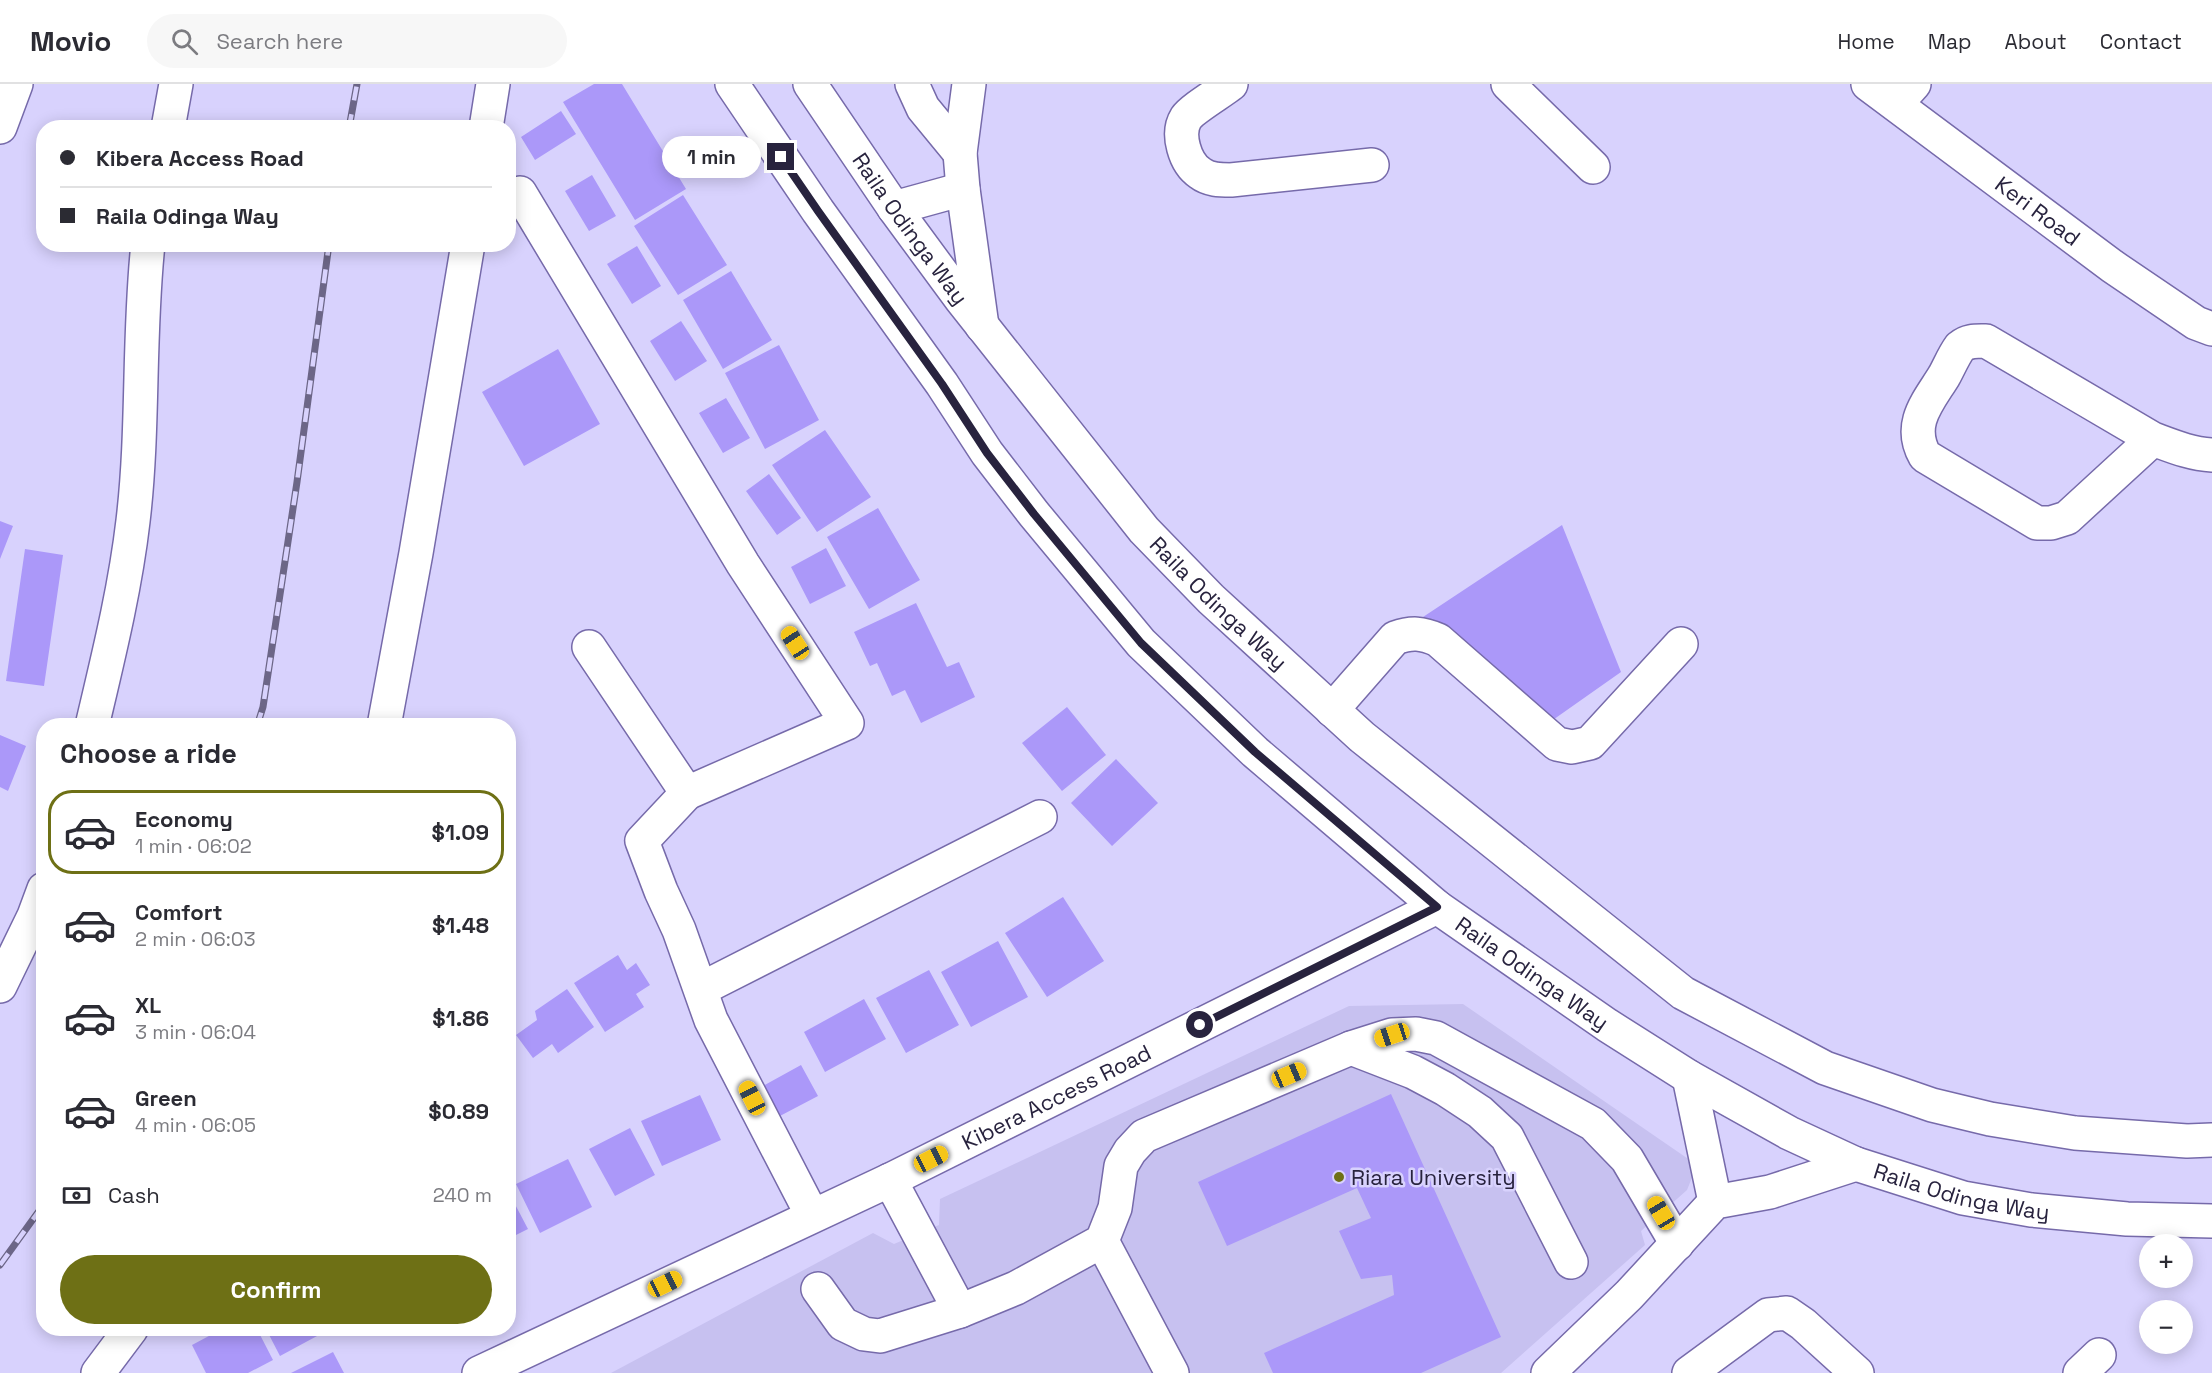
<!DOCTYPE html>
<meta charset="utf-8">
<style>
body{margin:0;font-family:"Space Grotesk",sans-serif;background:#f7f7f7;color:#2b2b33;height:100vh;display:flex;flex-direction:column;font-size:22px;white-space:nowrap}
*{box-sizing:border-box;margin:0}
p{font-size:20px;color:#7c7c81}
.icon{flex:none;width:33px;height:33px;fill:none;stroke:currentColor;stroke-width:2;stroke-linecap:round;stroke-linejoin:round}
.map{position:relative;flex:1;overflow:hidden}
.drawer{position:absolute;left:36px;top:634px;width:480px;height:618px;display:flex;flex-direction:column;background:#fff;border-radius:24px;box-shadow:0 3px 15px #0003}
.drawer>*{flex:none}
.top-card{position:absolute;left:36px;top:36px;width:480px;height:132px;border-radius:24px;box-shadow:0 3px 15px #0003;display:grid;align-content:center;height:132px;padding:0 24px;background:#fff}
.controls{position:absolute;left:2139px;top:1150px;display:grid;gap:12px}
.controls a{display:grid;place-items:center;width:54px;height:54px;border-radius:50%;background:#fff;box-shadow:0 3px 15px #0003;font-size:30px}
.end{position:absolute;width:27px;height:27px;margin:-14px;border:8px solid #28233e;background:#fff;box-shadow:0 0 0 3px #fff}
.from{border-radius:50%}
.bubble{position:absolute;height:42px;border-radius:21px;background:#fff;box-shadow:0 3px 15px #0003;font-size:20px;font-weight:700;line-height:42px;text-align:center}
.car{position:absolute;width:18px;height:36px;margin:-18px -9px;border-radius:8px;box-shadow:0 0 4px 2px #0007;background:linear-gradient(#f5c518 24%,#345 0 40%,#f5c518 0 76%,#345 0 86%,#f5c518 0)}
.top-card b{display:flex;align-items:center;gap:21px;height:57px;font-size:22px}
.top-card b+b{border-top:2px solid #e1e1e2}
.top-card i{width:15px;height:15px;background:#2b2b33}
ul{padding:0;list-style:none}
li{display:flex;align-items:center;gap:18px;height:84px;margin:0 12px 9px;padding:0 12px;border:3px solid transparent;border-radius:24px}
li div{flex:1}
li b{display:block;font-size:22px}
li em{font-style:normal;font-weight:700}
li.on{border-color:#6e7015}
li>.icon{width:54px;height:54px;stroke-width:1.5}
h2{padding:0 24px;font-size:27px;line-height:72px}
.pay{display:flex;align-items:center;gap:15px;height:66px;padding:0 24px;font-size:22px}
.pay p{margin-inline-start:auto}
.cta{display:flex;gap:12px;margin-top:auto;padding:12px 24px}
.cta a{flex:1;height:69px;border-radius:36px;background:#6e7015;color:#fff;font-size:24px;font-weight:700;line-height:69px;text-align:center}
header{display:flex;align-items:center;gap:36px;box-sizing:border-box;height:84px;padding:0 30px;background:#fff;border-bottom:2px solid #e1e1e2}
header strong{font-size:28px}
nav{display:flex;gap:33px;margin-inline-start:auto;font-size:21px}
.search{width:420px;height:54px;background:#f7f7f7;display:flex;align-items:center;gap:15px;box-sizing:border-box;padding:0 21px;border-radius:33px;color:#7c7c81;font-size:22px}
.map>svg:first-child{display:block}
</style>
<header>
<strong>Movio</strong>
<div class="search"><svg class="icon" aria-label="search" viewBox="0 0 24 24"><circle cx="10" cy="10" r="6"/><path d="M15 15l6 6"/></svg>Search here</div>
<nav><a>Home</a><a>Map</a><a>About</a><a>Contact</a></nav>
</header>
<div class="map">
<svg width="2212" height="1289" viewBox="0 0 2212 1289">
<rect width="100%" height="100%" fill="#d8d2fd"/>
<path fill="#c7c1f0" d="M1463,920L1697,1081L1687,1106L1641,1147L1645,1161L1501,1289H611L873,1149L894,1160L939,1141L940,1115L1349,922Z"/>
<path fill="#ab98f9" d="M594,0H622L686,105L635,136L563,18Z
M561,27L576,50L535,76L521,53Z
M592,91L616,132L589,147L565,107Z
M683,111L727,181L678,211L634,142Z
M637,162L661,202L632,220L607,180Z
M731,187L772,256L723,285L683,216Z
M681,237L707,277L675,297L650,257Z
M779,261L819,336L765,365L725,289Z
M558,265L600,340L524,382L482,308Z
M726,314L750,354L723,369L699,329Z
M825,346L871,413L817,448L772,381Z
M769,390L801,434L777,451L746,407Z
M878,424L920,496L869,525L827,453Z
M0,437L13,442L0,475Z
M1562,441L1621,588L1540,645L1423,533Z
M826,464L846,502L810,520L791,483Z
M25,465L63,471L44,602L6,597Z
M916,519L947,583L959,578L975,613L921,639L905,606L892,612L877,579L870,582L854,548Z
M1067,623L1106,671L1062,707L1022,659Z
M0,651L26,662L8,707L0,703Z
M1116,675L1158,719L1112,762L1071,719Z
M1063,813L1104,877L1047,913L1005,849Z
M998,857L1028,913L971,943L941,888Z
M618,871L627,886L636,879L650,901L636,910L644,923L605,948L574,899Z
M929,886L959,941L906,969L876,914Z
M567,905L594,943L558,969L552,960L533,974L516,951L537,936L535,927Z
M864,915L886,955L825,988L804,948Z
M801,981L818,1012L778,1033L761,1003Z
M1391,1010L1501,1253L1421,1289H1273L1264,1269L1394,1211L1392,1191L1361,1195L1339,1147L1371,1134L1357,1104L1227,1162L1198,1098Z
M700,1011L721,1056L662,1082L641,1037Z
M630,1044L655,1091L615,1112L589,1065Z
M568,1075L592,1123L540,1149L516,1100Z
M508,1107L528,1145L508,1155Z
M222,1245H257L273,1276L248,1289H206L192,1261Z
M266,1245H330L280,1272Z
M333,1268L344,1289H291Z"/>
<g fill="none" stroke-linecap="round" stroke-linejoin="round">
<g stroke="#766aaa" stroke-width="36">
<g id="minor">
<path d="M912,0L923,24L960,69"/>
<path d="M969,0L960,69L963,105L982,242"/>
<path d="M1231,0C1221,8 1192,25 1186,34C1176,50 1185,79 1200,89C1209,96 1220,96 1231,96L1372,81"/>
<path d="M1508,0L1593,83"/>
<path id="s1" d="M1868,0L2112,182L2196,239L2212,245"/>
<path d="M1896,20L1914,0"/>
<path d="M0,43L16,0"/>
<path d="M168,44L176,0"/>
<path d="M486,44L493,0"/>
<path d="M520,109L743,480L847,639L687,709"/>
<path d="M894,124L963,105"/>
<path d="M2153,355L2067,434L2051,439H2037L1925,372C1907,340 1928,318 1944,292C1949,283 1954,271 1960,263C1968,256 1977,257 1986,257L2153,355C2172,362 2191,370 2212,371"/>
<path d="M589,563L687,709L642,757L661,807L679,846L711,936L812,1131"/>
<path d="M1332,626L1395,554C1412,548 1422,549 1438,556L1557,660L1572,663L1590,659L1681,560"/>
<path d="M92,642C108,574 125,506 133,437C144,345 138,252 148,160"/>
<path d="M384,642L416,469L468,160"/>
<path d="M0,902L34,832L44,805"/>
<path d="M701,905L1040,733"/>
<path d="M1351,964L1413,988L1445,1005L1480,1028L1507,1053L1571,1178"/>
<path d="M1689,993L1715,1118"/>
<path d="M890,1096L960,1227"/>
<path d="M1102,1157L1172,1289"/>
<path d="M818,1205L843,1240L864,1250L880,1252L960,1227L1016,1204L1102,1157L1115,1124L1121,1082L1130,1067L1144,1052L1351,964L1392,951L1416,950L1436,954L1593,1040L1627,1075L1677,1160"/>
<path d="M98,1289L131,1245"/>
<path id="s2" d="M479,1289L890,1096L1437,823"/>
<path d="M1548,1289L1629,1211L1715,1118L1770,1108L1856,1080"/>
<path d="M1689,1289L1768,1231L1787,1229L1803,1240L1857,1289"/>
<path d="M2080,1289L2099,1271"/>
</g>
</g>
<g stroke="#766aaa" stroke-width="36">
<g id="major">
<path id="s3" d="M732,0L818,127L942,300L987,369L1034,430L1141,559L1255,668L1437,823L1607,941L1689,993L1789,1049L1856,1080L1963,1114L2031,1126L2127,1135L2212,1137"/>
<path id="s4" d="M810,0L894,124L961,215L1144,446L1211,515L1362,653L1683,909L1825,984L1932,1021L1990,1035L2075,1049L2187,1057L2212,1056"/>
</g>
</g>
<use href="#minor" stroke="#fff" stroke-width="33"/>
<use href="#major" stroke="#fff" stroke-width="33"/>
<g stroke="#6c6687" stroke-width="7">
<path id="rail" d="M349,44L357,0
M257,642L263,623L297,398L329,160
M0,1181L44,1120"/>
</g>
<use href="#rail" stroke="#d8d2fd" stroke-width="4.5" stroke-dasharray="14" stroke-linecap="butt"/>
</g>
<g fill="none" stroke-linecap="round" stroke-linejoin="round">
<path stroke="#28233e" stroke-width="8" d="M781,73L818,127L942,300L987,369L1034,430L1141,559L1255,668L1437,823L1200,941"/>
</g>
<circle fill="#6e7015" stroke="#d8d2fd" stroke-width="2" cx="1339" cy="1093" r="6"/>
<g text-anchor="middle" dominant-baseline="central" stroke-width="5" stroke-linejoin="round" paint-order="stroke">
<g font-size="22" fill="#28233e" stroke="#d8d2fd">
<text stroke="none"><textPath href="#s1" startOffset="212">Keri Road</textPath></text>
<text stroke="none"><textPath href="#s4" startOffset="176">Raila Odinga Way</textPath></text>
<text stroke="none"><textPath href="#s4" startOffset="662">Raila Odinga Way</textPath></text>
<text stroke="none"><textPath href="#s3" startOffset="1206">Raila Odinga Way</textPath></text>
<text stroke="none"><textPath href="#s2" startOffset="640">Kibera Access Road</textPath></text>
<text stroke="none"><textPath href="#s3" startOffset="1692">Raila Odinga Way</textPath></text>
</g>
<g font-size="22" fill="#28233e" stroke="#d8d2fd" text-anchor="start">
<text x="1351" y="1093">Riara University</text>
</g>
</g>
</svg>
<div class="controls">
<a>+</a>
<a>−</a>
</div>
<i class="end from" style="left:1200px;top:941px"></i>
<i class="end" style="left:781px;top:73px"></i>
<div class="bubble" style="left:662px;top:52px;width:99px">1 min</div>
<i class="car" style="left:795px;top:559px;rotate:327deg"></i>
<i class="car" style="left:1392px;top:951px;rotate:252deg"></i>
<i class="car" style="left:1289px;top:991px;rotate:67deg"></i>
<i class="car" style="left:752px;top:1014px;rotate:333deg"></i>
<i class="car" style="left:931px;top:1075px;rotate:63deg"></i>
<i class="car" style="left:1661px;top:1129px;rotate:329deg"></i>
<i class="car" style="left:665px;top:1200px;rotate:64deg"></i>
<div class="top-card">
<b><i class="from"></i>Kibera Access Road</b>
<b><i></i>Raila Odinga Way</b>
</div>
<section class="drawer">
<h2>Choose a ride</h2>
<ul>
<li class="on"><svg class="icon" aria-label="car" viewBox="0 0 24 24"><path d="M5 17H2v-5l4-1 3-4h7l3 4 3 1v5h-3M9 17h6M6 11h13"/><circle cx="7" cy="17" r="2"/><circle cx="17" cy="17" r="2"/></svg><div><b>Economy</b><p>1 min · 06:02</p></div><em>$1.09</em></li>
<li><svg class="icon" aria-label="car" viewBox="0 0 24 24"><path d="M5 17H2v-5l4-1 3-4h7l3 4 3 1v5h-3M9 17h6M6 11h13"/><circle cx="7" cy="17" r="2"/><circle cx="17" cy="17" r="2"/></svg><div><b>Comfort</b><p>2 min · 06:03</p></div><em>$1.48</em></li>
<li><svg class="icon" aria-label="car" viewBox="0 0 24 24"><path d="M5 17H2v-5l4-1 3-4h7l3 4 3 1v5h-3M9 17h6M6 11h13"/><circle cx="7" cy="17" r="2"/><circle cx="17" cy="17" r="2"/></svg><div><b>XL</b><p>3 min · 06:04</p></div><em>$1.86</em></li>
<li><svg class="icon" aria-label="car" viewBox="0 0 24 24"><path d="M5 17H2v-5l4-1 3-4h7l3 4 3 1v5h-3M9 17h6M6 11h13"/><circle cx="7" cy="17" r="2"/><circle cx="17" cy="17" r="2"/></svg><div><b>Green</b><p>4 min · 06:05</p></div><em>$0.89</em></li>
</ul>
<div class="pay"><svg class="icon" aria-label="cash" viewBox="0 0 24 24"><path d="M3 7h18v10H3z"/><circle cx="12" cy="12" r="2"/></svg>Cash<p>240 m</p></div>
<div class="cta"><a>Confirm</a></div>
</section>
</div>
